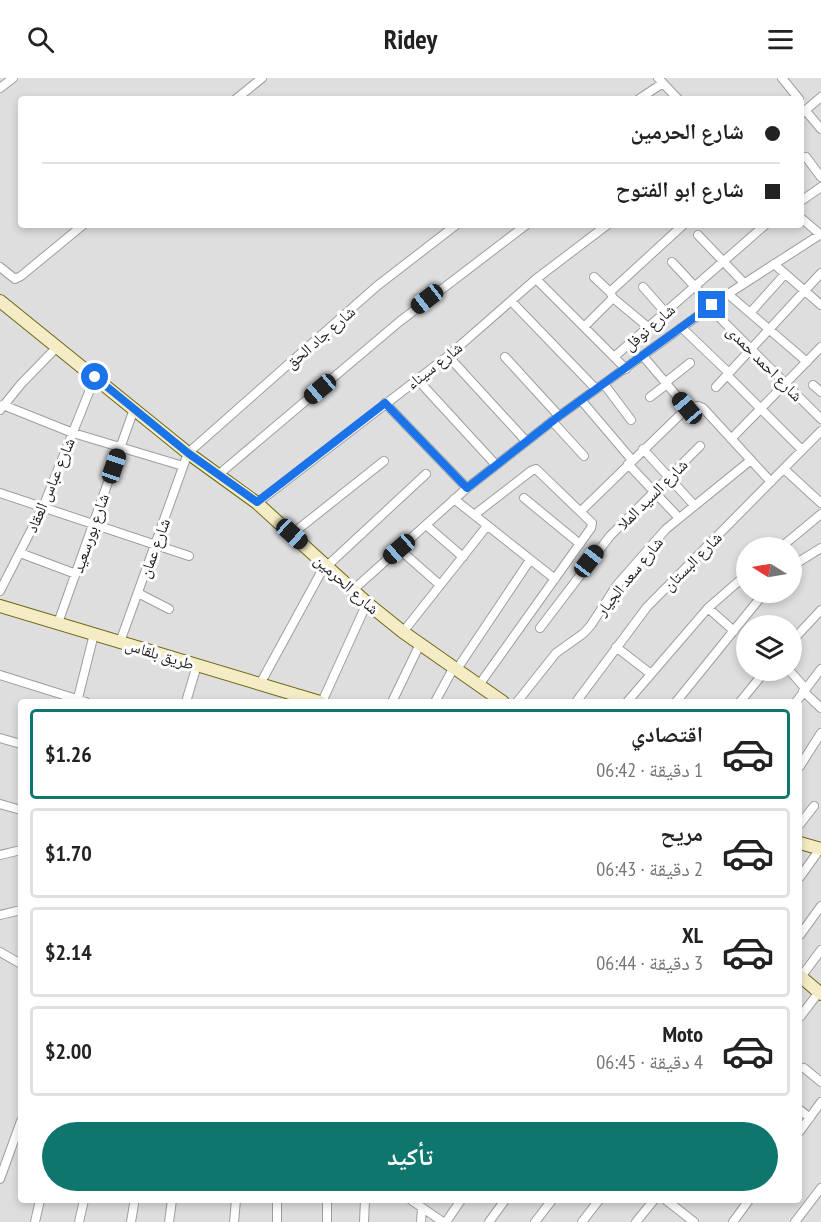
<!DOCTYPE html>
<html lang="ar">
<meta charset="utf-8">
<style>
body{margin:0;font-family:"PT Sans Narrow","Noto Naskh Arabic",sans-serif;background:#f6f6f6;color:#222;direction:rtl;height:100vh;display:flex;flex-direction:column;font-size:22px;white-space:nowrap}
*{box-sizing:border-box;margin:0}
p{font-size:20px;color:#767676}
.icon{flex:none;width:33px;height:33px;fill:none;stroke:currentColor;stroke-width:2;stroke-linecap:round;stroke-linejoin:round}
.map{position:relative;flex:1;overflow:hidden;direction:ltr}
.drawer{position:absolute;left:18px;top:621px;width:784px;height:504px;display:flex;flex-direction:column;background:#fff;border-radius:6px;box-shadow:0 3px 9px #0003;direction:rtl}
.drawer>*{flex:none}
.banner{position:absolute;left:18px;top:18px;width:786px;height:132px;border-radius:6px;box-shadow:0 3px 9px #0003;direction:rtl;display:grid;align-content:center;height:132px;padding:0 24px;background:#fff}
.needle{width:39px;rotate:281deg}
.buttons{position:absolute;left:736px;top:459px;display:grid;gap:12px}
.buttons a{display:grid;place-items:center;width:66px;height:66px;border-radius:50%;background:#fff;box-shadow:0 3px 9px #0003;font-size:30px}
.end{position:absolute;width:27px;height:27px;margin:-14px;border:8px solid #1a73e8;background:#fff;box-shadow:0 0 0 3px #fff}
.from{border-radius:50%}
.car{position:absolute;width:18px;height:36px;margin:-18px -9px;border-radius:8px;box-shadow:0 0 4px 2px #0007;background:linear-gradient(#222 24%,#8ab4d8 0 40%,#222 0 76%,#8ab4d8 0 86%,#222 0)}
.banner b{display:flex;align-items:center;gap:21px;height:57px;font-size:22px}
.banner b+b{border-top:2px solid #e0e0e0}
.banner i{width:15px;height:15px;background:#222}
ul{padding:10px 0 0;list-style:none}
li{display:flex;align-items:center;gap:18px;height:90px;margin:0 12px 9px;padding:0 12px;border:3px solid #e0e0e0;border-radius:6px}
li div{flex:1}
li b{display:block;font-size:22px}
li em{font-style:normal;font-weight:800}
li.selected{border-color:#0f766e}
li>.icon{width:54px;height:54px;stroke-width:1.5}
.primary-button{display:flex;gap:12px;margin-top:auto;padding:12px 24px}
.primary-button a{flex:1;height:69px;border-radius:36px;background:#0f766e;color:#fff;font-size:24px;font-weight:800;line-height:69px;text-align:center}
header{display:flex;justify-content:space-between;align-items:center;height:78px;padding:0 24px;background:#fff;font-size:27px;font-weight:800}
.map>svg:first-child{display:block}
</style>
<header><svg class="icon" aria-label="menu" viewBox="0 0 24 24"><path d="M4 6h16M4 12h16M4 18h16"/></svg>Ridey<svg class="icon" aria-label="search" viewBox="0 0 24 24"><circle cx="10" cy="10" r="6"/><path d="M15 15l6 6"/></svg></header>
<div class="map">
<svg width="821" height="1144" viewBox="0 0 821 1144">
<rect width="100%" height="100%" fill="#f0ece9"/>
<path fill="#dfdede" fill-rule="evenodd" d="M0,0H821V1144H0ZM21,21H801V147H21ZM747,470H792V514H747ZM747,548H792V592H747ZM21,624H800V1122H21Z"/>
<g fill="none" stroke-linecap="round" stroke-linejoin="round">
<g stroke="#9e9e9e" stroke-width="10">
<path id="street" d="M658,0L678,21
M782,0L799,21
M0,10L13,0
M236,21L262,0
M639,21L663,5
M805,32L821,51
M801,36L821,19
M806,79L821,99
M801,123L821,109
M801,140L821,157
M698,157L744,205
M672,184L712,227
M774,186L821,227
M0,189L15,201L21,198L83,147
M594,199L610,214
M536,201L626,291
M643,209L665,234
M728,216L807,284
M511,223L596,311
M709,229L821,341
M750,235L785,196
M584,249L613,220
M648,249L613,220L610,214L683,147
M682,250L729,295
M448,278L526,363
M643,278L687,330
M505,279L559,338
M614,279L765,147
M727,297L802,372
M417,301L496,387
M666,304L690,285
M604,306L631,342
M813,307L821,314
M716,309L821,195
M650,319L667,306
M581,322L632,382
M385,325L467,410
M3,327L73,355L183,388
M687,330L698,328L703,330L771,404
M0,332L21,306L57,269
M552,343L584,378
M731,361L821,269
M643,371L694,427
M628,386L679,440
M784,391L821,425
M218,397L399,244L526,147
M0,415L189,478
M524,420L580,466
M454,421L555,501
M257,425L448,278L536,201L607,147
M581,433L687,330
M474,437L531,393L536,391L592,445L591,450L479,607
M426,447L463,479
M292,456L384,383
M780,470L821,436
M399,471L440,507
M20,475L76,496
M327,488L426,396
M792,488L821,470
M353,512L467,410L559,338L728,216L821,156
M0,513L43,429L95,299
M138,515L169,531
M708,530L734,553
M58,545L134,331
M540,550L610,458L700,368
M403,554L487,448
M792,563L821,532
M120,564L188,375L377,208L456,147
M616,569L651,596
M457,591L530,482
M789,592L805,610
M0,597L86,624
M260,606L325,487
M803,613L821,630
M77,624L94,556
M186,624L197,587
M322,624L367,525
M392,624L420,566
M435,624L454,589
M517,624L556,575L584,555L591,547L617,507L666,451L751,382
M576,624L647,529L821,353
M627,624L708,530L747,496
M676,624L765,514
M740,624L766,592
M796,624L821,591
M0,660L21,666
M800,688L821,655
M0,726L21,732
M800,746L814,728
M0,777L21,772
M800,799L820,771
M0,837L21,832
M800,857L821,828
M0,874L21,886
M801,899L821,872
M800,939L819,914
M804,990L821,1004
M800,1032L810,1040
M800,1053L821,1024
M0,1101L21,1043
M277,1122V1144
M411,1122L443,1144
M666,1122L694,1144
M35,1144L40,1122
M79,1144L84,1122
M131,1144L134,1126
M169,1144L172,1122
M234,1144L236,1122
M327,1144V1122
M364,1144L365,1122
M421,1144L422,1130
M446,1144L461,1122
M489,1144L505,1122
M535,1144L552,1122
M582,1144L599,1122
M636,1144L654,1122
M733,1144L749,1122
M795,1144L821,1110"/>
</g>
<g stroke="#6e6612" stroke-width="14">
<path id="secondary" d="M0,223L188,375L257,425L367,525L403,554L503,624
M0,528L320,624
M800,765L821,771
M800,898L821,916"/>
</g>
<use href="#street" stroke="#fff" stroke-width="8"/>
<use href="#secondary" stroke="#f3ecc4" stroke-width="12"/>
</g>
<g fill="none" stroke-linecap="round" stroke-linejoin="round">
<path stroke="#1a73e8" stroke-width="8" d="M95,299L188,375L257,424L385,325L467,410L559,338L712,227"/>
</g>
<g text-anchor="middle" dominant-baseline="central" stroke-width="6" stroke-linejoin="round" paint-order="stroke">
<g font-size="16" fill="#212121" stroke="#fff">
<text transform="translate(649 249) rotate(-41)">شارع نوفل</text>
<text transform="translate(320 259) rotate(-41)">شارع جاد الحق</text>
<text transform="translate(765 285) rotate(45)">شارع احمد حمدى</text>
<text transform="translate(434 287) rotate(-38)">شارع سيناء</text>
<text transform="translate(50 407) rotate(-67)">شارع عباس العقاد</text>
<text transform="translate(652 416) rotate(-45)">شارع السيد الملا</text>
<text transform="translate(90 455) rotate(-71)">شارع بورسعيد</text>
<text transform="translate(154 470) rotate(-70)">شارع عمان</text>
<text transform="translate(692 483) rotate(-45)">شارع البستان</text>
<text transform="translate(629 498) rotate(-51)">شارع سعد الجيار</text>
<text transform="translate(347 506) rotate(42)">شارع الحرمين</text>
<text transform="translate(160 576) rotate(17)">طريق بلقاس</text>
</g>
</g>
</svg>
<div class="buttons">
<a><svg class="needle" viewBox="-14 -14 28 28"><path d="M0-13l5 13h-10z" fill="#e53935"/><path d="M0 13l5-13h-10z" fill="#767676"/></svg></a>
<a><svg class="icon" aria-label="layers" viewBox="0 0 24 24"><path d="M12 4l9 5-9 5-9-5zM3 14l9 5 9-5"/></svg></a>
</div>
<i class="end from" style="left:95px;top:299px"></i>
<i class="end" style="left:712px;top:227px"></i>
<i class="car" style="left:427px;top:221px;rotate:232deg"></i>
<i class="car" style="left:320px;top:311px;rotate:230deg"></i>
<i class="car" style="left:687px;top:330px;rotate:320deg"></i>
<i class="car" style="left:114px;top:388px;rotate:19deg"></i>
<i class="car" style="left:292px;top:456px;rotate:132deg"></i>
<i class="car" style="left:399px;top:471px;rotate:229deg"></i>
<i class="car" style="left:589px;top:483px;rotate:38deg"></i>
<div class="banner">
<b><i class="from"></i>شارع الحرمين</b>
<b><i></i>شارع ابو الفتوح</b>
</div>
<section class="drawer">
<ul>
<li class="selected"><svg class="icon" aria-label="car" viewBox="0 0 24 24"><path d="M5 17H2v-5l4-1 3-4h7l3 4 3 1v5h-3M9 17h6M6 11h13"/><circle cx="7" cy="17" r="2"/><circle cx="17" cy="17" r="2"/></svg><div><b>اقتصادي</b><p>1 دقيقة · 06:42</p></div><em>$1.26</em></li>
<li><svg class="icon" aria-label="car" viewBox="0 0 24 24"><path d="M5 17H2v-5l4-1 3-4h7l3 4 3 1v5h-3M9 17h6M6 11h13"/><circle cx="7" cy="17" r="2"/><circle cx="17" cy="17" r="2"/></svg><div><b>مريح</b><p>2 دقيقة · 06:43</p></div><em>$1.70</em></li>
<li><svg class="icon" aria-label="car" viewBox="0 0 24 24"><path d="M5 17H2v-5l4-1 3-4h7l3 4 3 1v5h-3M9 17h6M6 11h13"/><circle cx="7" cy="17" r="2"/><circle cx="17" cy="17" r="2"/></svg><div><b>XL</b><p>3 دقيقة · 06:44</p></div><em>$2.14</em></li>
<li><svg class="icon" aria-label="car" viewBox="0 0 24 24"><path d="M5 17H2v-5l4-1 3-4h7l3 4 3 1v5h-3M9 17h6M6 11h13"/><circle cx="7" cy="17" r="2"/><circle cx="17" cy="17" r="2"/></svg><div><b>Moto</b><p>4 دقيقة · 06:45</p></div><em>$2.00</em></li>
</ul>
<div class="primary-button"><a>تأكيد</a></div>
</section>
</div>
